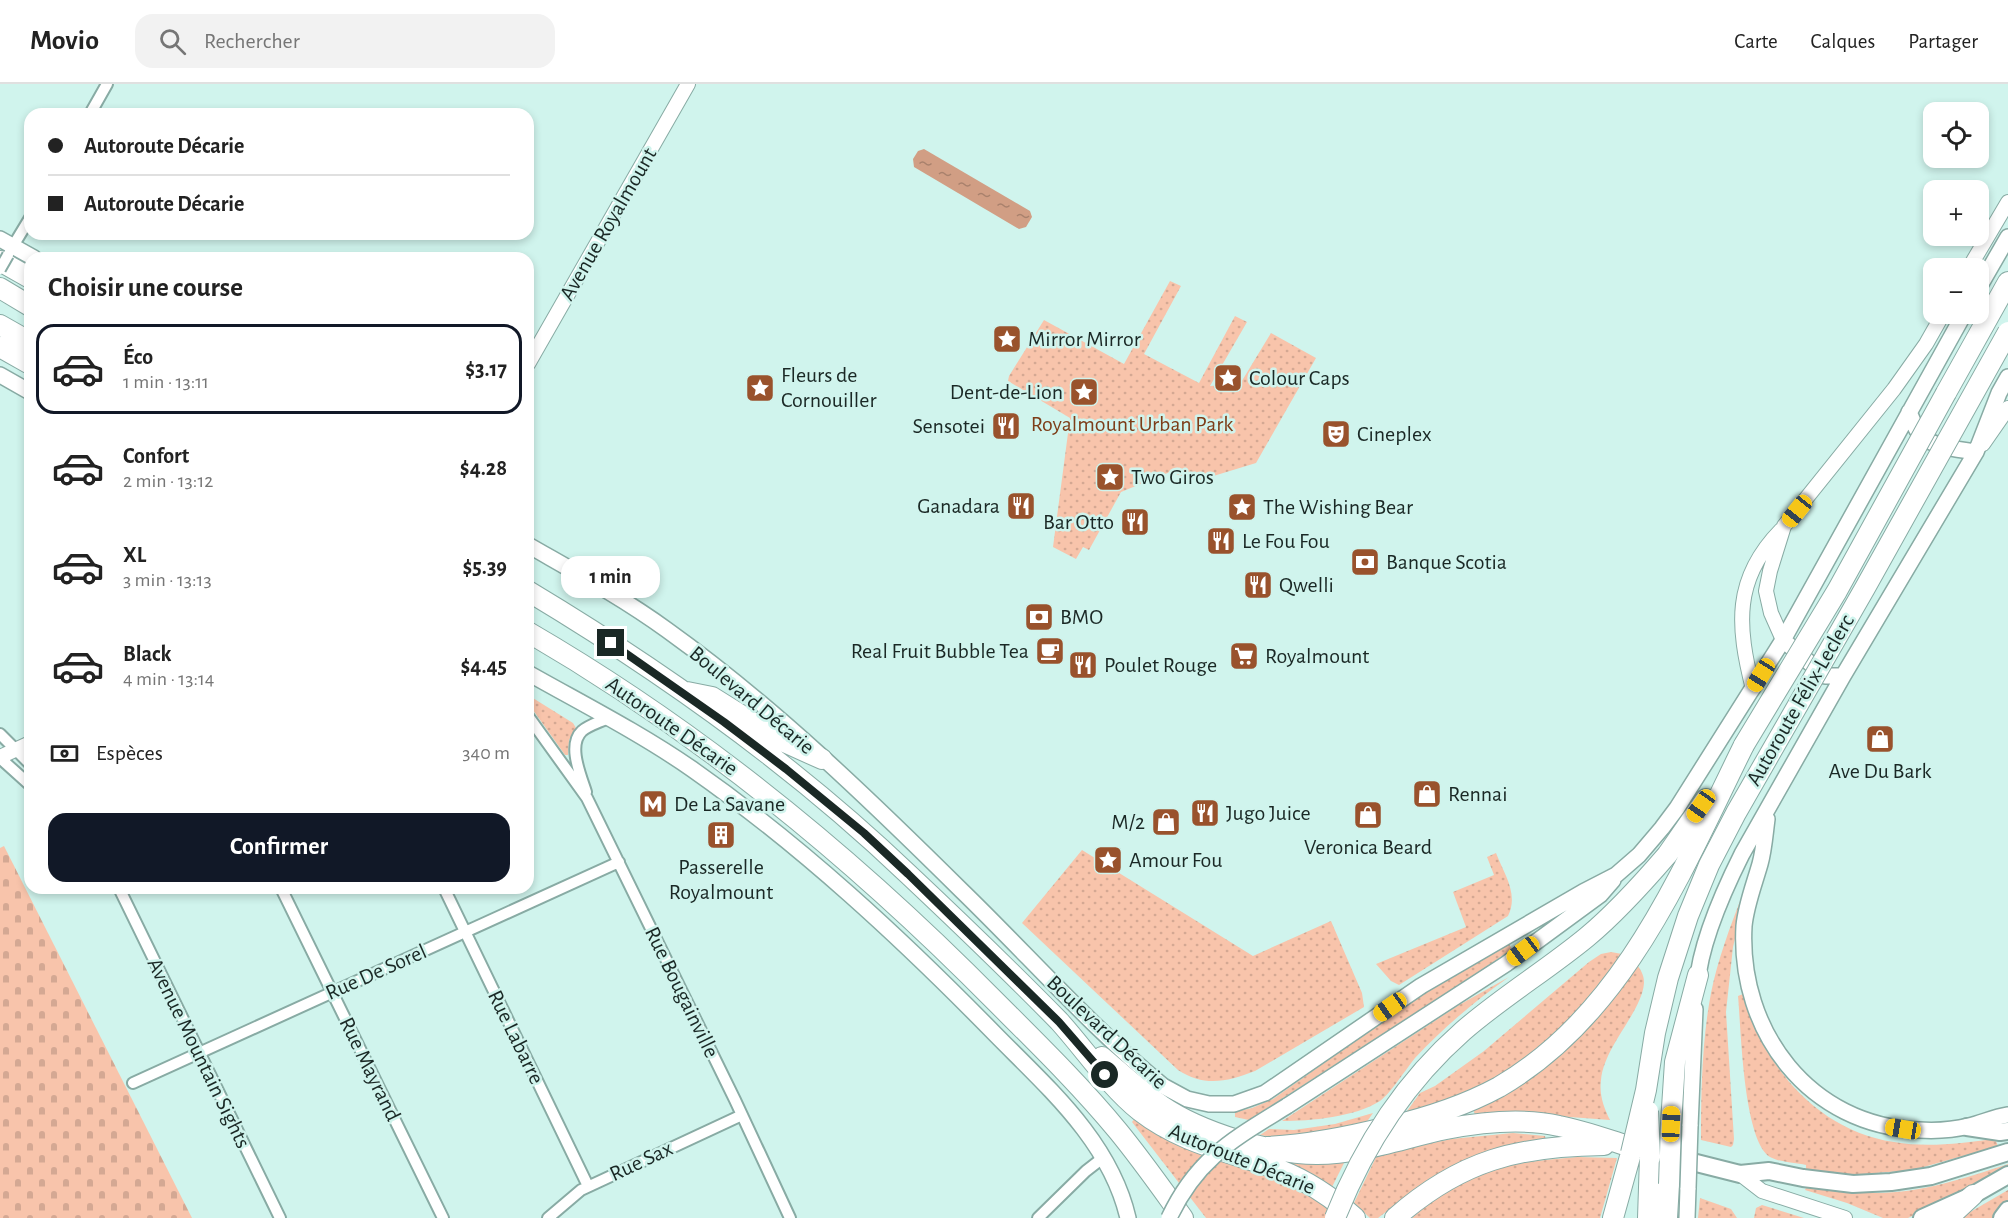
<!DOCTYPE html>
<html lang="fr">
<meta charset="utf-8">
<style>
body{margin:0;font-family:"Alegreya Sans",sans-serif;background:#f2f2f2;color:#222;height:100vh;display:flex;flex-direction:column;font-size:22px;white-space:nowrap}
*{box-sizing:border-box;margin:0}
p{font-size:20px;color:#767676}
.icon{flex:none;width:33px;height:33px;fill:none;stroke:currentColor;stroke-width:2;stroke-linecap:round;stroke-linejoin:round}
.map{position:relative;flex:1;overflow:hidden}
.panel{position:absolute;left:24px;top:168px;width:510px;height:642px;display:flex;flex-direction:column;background:#fff;border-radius:18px;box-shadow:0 3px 9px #0003}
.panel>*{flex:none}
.banner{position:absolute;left:24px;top:24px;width:510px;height:132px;border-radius:18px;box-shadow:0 3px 9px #0003;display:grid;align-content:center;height:132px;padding:0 24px;background:#fff}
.tools{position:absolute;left:1923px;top:18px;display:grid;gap:12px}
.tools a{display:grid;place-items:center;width:66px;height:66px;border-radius:12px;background:#fff;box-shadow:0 3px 9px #0003;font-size:30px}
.end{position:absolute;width:27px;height:27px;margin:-14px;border:8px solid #1a2825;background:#fff;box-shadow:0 0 0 3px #fff}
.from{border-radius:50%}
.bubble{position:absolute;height:42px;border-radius:18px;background:#fff;box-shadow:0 3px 9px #0003;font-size:20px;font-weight:700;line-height:42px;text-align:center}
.car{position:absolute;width:18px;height:36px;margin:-18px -9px;border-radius:8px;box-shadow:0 0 4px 2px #0007;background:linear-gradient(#f5c518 24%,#345 0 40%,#f5c518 0 76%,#345 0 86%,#f5c518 0)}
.banner b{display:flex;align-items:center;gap:21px;height:57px;font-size:22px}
.banner b+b{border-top:2px solid #e0e0e0}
.banner i{width:15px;height:15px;background:#222}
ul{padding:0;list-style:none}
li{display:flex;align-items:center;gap:18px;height:90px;margin:0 12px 9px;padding:0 12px;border:3px solid transparent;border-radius:18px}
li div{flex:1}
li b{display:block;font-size:22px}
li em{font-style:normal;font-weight:700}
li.active{border-color:#111827}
li>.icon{width:54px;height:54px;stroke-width:1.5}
h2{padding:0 24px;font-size:27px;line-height:72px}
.pay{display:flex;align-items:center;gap:15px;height:66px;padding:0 24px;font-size:22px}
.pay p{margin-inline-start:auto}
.button{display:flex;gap:12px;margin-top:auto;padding:12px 24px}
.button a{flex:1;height:69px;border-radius:18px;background:#111827;color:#fff;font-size:24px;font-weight:700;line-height:69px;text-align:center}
header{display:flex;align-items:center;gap:36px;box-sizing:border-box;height:84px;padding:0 30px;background:#fff;border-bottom:2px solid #e0e0e0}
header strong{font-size:28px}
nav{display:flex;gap:33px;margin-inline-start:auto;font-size:21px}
.search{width:420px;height:54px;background:#f2f2f2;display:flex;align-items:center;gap:15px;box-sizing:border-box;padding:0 21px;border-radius:18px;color:#767676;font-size:22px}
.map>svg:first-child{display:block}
</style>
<header>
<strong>Movio</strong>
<div class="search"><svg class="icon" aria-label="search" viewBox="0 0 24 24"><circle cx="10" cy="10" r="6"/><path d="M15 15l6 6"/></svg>Rechercher</div>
<nav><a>Carte</a><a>Calques</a><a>Partager</a></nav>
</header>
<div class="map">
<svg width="2008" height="1134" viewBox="0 0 2008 1134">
<defs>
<pattern id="grass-dots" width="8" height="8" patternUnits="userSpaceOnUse" patternTransform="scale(1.5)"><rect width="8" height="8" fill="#f8c4ab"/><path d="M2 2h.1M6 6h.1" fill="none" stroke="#d4a893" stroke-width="1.8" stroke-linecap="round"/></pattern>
<pattern id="cemetery-stones" width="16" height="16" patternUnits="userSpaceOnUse" patternTransform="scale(1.5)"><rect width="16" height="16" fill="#f8c4ab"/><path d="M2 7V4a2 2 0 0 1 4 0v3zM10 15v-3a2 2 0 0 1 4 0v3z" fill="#d4a893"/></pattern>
<pattern id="water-ripples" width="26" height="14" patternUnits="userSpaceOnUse" patternTransform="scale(1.5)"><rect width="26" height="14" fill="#d19e84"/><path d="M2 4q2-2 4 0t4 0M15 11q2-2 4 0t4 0" fill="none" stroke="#a9816c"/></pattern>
</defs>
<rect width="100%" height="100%" fill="#d0f4ed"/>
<path fill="url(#grass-dots)" d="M1170,197L1181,202L1144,270L1199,299L1235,232L1247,238L1210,302L1240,300L1271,249L1316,274L1256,379L1197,397L1170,388L1121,408L1089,466L1083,463L1076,475L1053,463L1070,334L1008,297L1009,292L1044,236L1124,280Z
M528,611L573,639L576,644L569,656L568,671H565L528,619Z
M1082,766L1253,872L1331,837L1362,909L1364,923L1255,987C1227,998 1204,1003 1178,986L1022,839Z
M1496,769C1504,790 1519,810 1508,832L1399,901L1391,897L1376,880L1466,843L1453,808L1494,791L1487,773Z
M1742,812L1745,813L1733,863L1726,928L1734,1055L1733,1061L1731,1063L1701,1056C1701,1008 1702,956 1711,909C1718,875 1730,843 1742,812Z
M1509,860L1512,865L1479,888L1249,1036L1235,1033V1028L1252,1024L1273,1015L1418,913Z
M1611,868L1622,870L1591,916L1568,940L1521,979L1476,1006L1402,1034L1420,1009L1435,1002L1484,967L1589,878L1601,870Z
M1638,882C1642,888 1644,892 1644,899C1642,928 1604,962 1601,996C1599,1011 1604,1024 1610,1036L1543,1031L1476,1033L1473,1025C1547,990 1589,946 1638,882Z
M1509,893C1475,917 1443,944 1415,974C1406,985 1390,1010 1380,1017C1355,1033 1311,1037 1282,1037L1459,921Z
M1743,910C1764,983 1817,1046 1894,1058C1928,1064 1961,1059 1995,1055L1998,1062L1913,1086L1852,1091L1806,1085V1081C1795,1079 1779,1078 1770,1073C1743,1056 1741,943 1738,912Z
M1373,1029L1366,1039C1331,1048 1296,1058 1260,1051L1269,1045L1294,1046L1335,1040Z
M1136,1033L1328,1120L1343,1134H1206L1132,1038Z
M1513,1049L1545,1052L1546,1057L1466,1078L1430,1094L1378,1134H1370L1354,1119L1377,1071L1451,1055Z
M1577,1073L1617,1074L1600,1134H1412C1421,1126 1431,1118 1441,1111C1481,1081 1529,1077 1577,1073Z
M1290,1074L1346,1075L1332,1103L1288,1080Z
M2008,1080V1085L1908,1134H1883L1847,1119L1805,1106L1806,1104C1829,1106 1852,1109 1876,1109C1922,1109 1965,1094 2008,1080Z
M2008,1106V1119L1997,1134H1960Z
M1700,1114L1731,1125L1737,1134H1698Z
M1762,1121L1804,1134H1754L1756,1124Z"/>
<path fill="url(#cemetery-stones)" d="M4,762L192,1134H0V764Z"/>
<path fill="url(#water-ripples)" d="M924,65L1030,127L1032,133L1026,143L1019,145L914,83L913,75L918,67Z"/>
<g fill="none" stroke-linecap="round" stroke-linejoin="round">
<g stroke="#88aba4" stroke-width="14">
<path id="minor" d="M90,30L107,0
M10,167L30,134
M528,632L587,714L735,1016L790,1134
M0,650L30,680
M0,674L30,701
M586,708C581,692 567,661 582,647C589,641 600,638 608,634
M119,804L280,1134
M281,804L443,1134
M444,804L588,1102
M133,999L619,778
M548,1134L581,1106L742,1031
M1038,1134L1086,1087L1104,1073"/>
</g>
<g stroke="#88aba4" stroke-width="16">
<path id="tertiary" d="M1969,184L2008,118
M528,280L688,0
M1983,360L2008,324
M1783,556L1771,529L1766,507L1770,487L1784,442L1894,305L1926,260L1943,230
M1753,605C1737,542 1733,495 1781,446
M0,673L30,659
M1740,1090L1762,1107L1845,1134"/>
</g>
<g stroke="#88aba4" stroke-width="18">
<path id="secondary" d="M0,155L34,174
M1978,205L2008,153
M0,291L30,308
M1909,328C1912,334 1914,341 1917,346C1928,364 1958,365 1976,368
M528,461C575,488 623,514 667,546C773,622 869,715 962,807C1029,872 1091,943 1163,1002L1187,1015L1209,1020H1234L1265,1009L1421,902L1583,808L1616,791L1639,771L1662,744L1677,724L1783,556L1964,230
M1783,556L1825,592H1843
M528,589C583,620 640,649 692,685C802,762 901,854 995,950C1048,1004 1110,1057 1128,1134
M1767,735C1765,750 1764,766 1760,780C1754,801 1746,821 1744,842C1738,948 1810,1042 1919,1046C1935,1047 1953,1046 1969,1042C1982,1039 1994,1033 2008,1031
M1697,901C1700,861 1724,806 1742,770L1843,592L1976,368L1999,309L2008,293
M1287,1022L1506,880L1600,811L1613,796
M1690,1042L1695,925
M1687,1134L1688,1104"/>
</g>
<g stroke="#88aba4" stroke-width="20">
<path id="primary" d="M1967,1043L2000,1048L2008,1047
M1637,1064L1740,1090L1769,1087L1803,1094L1853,1100L1891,1098L1931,1092L2008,1068
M1922,1134L1973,1111L2008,1091
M2002,1134L2008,1126"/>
</g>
<g stroke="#88aba4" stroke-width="22">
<path id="motorway" d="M0,177L30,194
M0,204L30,222
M0,241L30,258
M0,263L30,280
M1946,309L2008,198
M528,507C663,588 794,681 908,790C959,838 1010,887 1059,937C1086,967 1109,1002 1140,1027C1184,1061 1230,1067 1280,1086C1308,1097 1333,1114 1355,1134
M528,548C702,649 855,775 996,918C1038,960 1080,1001 1118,1047C1141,1075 1162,1105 1183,1134
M687,608L712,613L782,657L822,675
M1667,771L1706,715
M1102,973C1122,990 1141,1008 1162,1022C1200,1048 1271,1070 1317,1070C1361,1070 1403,1054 1446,1045C1482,1038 1524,1034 1559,1042C1581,1046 1603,1054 1625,1061
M1671,1039L1675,978L1698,891
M1267,1063C1308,1061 1348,1053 1388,1043C1426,1034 1464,1022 1499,1003C1625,930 1682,786 1744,661
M1395,1134C1461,1076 1518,1062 1604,1061
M1613,1134L1631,1069
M1648,1134L1650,1073
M1667,1134L1669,1100
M1948,1134L1973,1111"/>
</g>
<use href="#minor" stroke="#fff" stroke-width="10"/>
<use href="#tertiary" stroke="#fff" stroke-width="14"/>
<use href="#secondary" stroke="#fff" stroke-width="15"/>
<use href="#primary" stroke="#fff" stroke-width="16"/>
<use href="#motorway" stroke="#fff" stroke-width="20"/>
<g stroke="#88aba4" stroke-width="14" stroke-linecap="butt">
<path id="minor-bridge" d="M0,185L8,171"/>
</g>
<g stroke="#88aba4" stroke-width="18" stroke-linecap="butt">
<path id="secondary-bridge" d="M1688,1104L1690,1042
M1169,1134C1197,1074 1234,1055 1287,1022"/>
</g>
<g stroke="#88aba4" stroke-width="22" stroke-linecap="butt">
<path id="motorway-bridge" d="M1744,661L1837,507L1946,309
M1648,1027L1650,1073
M1631,1069L1646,1006L1655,949L1668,894L1688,832L1709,781L1736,729L1865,504L2008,248
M1669,1100L1671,1039
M1335,1134C1363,1063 1405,998 1463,947C1502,913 1547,886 1587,853C1616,829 1642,800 1667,771"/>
</g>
<use href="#minor-bridge" stroke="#fff" stroke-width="10"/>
<use href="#secondary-bridge" stroke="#fff" stroke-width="15"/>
<use href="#motorway-bridge" stroke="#fff" stroke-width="20"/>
</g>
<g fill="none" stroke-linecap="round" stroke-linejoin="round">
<path stroke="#1a2825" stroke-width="8" d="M611,559L724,638L786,685L864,749L908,790L1059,938L1105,991"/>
</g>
<defs>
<g id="sight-square" transform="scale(1.5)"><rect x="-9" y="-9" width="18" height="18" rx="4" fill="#99522c" stroke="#d0f4ed"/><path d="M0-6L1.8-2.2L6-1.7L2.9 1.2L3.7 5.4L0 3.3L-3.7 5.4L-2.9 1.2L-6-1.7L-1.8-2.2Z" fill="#fff"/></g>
<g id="restaurant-square" transform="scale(1.5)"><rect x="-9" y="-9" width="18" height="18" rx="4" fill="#99522c" stroke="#d0f4ed"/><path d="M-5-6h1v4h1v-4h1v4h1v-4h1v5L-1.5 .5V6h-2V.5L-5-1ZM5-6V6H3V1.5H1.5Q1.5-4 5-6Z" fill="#fff"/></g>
<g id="theatre-square" transform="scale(1.5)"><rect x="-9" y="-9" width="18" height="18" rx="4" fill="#99522c" stroke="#d0f4ed"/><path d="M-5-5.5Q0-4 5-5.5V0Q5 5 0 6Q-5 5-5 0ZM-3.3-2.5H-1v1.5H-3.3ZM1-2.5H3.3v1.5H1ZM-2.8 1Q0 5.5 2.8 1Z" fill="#fff"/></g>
<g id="bank-square" transform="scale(1.5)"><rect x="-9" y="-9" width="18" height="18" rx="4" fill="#99522c" stroke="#d0f4ed"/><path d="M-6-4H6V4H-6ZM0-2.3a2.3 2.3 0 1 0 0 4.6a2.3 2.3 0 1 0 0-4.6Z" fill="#fff"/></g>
<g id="cafe-square" transform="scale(1.5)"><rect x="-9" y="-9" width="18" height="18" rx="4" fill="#99522c" stroke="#d0f4ed"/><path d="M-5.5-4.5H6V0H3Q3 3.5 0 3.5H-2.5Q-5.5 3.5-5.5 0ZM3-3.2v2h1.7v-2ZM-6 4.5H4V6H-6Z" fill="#fff"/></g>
<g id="supermarket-square" transform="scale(1.5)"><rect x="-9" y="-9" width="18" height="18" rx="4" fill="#99522c" stroke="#d0f4ed"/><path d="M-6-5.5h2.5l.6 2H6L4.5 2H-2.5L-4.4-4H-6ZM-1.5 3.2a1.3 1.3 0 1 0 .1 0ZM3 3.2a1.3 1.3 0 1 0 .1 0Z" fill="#fff"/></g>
<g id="shop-square" transform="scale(1.5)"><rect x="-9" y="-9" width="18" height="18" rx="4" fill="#99522c" stroke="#d0f4ed"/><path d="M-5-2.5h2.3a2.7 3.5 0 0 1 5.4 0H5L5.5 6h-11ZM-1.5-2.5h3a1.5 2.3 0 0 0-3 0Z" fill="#fff"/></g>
<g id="metro-square" transform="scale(1.5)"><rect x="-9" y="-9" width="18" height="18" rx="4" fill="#99522c" stroke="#d0f4ed"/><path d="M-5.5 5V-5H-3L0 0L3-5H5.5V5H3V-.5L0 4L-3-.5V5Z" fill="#fff"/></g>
<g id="building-square" transform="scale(1.5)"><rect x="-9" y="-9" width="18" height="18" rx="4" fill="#99522c" stroke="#d0f4ed"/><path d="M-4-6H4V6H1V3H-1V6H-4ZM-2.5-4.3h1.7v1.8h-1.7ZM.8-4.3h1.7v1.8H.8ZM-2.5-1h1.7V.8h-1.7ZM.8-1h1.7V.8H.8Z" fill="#fff"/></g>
</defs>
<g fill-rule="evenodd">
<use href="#sight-square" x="1007" y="255"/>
<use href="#sight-square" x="1228" y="294"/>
<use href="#sight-square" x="760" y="304"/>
<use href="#sight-square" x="1084" y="308"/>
<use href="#restaurant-square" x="1006" y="342"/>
<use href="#theatre-square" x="1336" y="350"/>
<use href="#sight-square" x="1110" y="393"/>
<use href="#restaurant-square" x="1021" y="422"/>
<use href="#sight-square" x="1242" y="423"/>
<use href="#restaurant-square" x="1135" y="438"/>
<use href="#restaurant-square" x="1221" y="457"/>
<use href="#bank-square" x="1365" y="478"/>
<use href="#restaurant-square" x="1258" y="501"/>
<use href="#bank-square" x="1039" y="533"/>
<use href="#cafe-square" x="1050" y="567"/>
<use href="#supermarket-square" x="1244" y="572"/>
<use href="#restaurant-square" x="1083" y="581"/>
<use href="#shop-square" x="1880" y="655"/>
<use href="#shop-square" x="1427" y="710"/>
<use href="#metro-square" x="653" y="720"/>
<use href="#restaurant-square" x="1205" y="729"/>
<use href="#shop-square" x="1368" y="731"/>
<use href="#shop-square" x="1166" y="738"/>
<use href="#building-square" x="721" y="751"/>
<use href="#sight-square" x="1108" y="776"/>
</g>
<g text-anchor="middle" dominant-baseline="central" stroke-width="5" stroke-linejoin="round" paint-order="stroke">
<g font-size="22" fill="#1a2825" stroke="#d0f4ed">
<text transform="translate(608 140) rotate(-60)">Avenue Royalmount</text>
<text transform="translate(752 616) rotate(40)">Boulevard Décarie</text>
<text transform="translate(1800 616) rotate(-60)">Autoroute Félix-Leclerc</text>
<text transform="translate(672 642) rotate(35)">Autoroute Décarie</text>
<text transform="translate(376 888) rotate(-24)">Rue De Sorel</text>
<text transform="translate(682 908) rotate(64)">Rue Bougainville</text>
<text transform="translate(1107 948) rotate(43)">Boulevard Décarie</text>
<text transform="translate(516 953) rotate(64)">Rue Labarre</text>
<text transform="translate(199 969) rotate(64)">Avenue Mountain Sights</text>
<text transform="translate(370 985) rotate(64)">Rue Mayrand</text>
<text transform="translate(1242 1075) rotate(22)">Autoroute Décarie</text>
<text transform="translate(641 1077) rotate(-25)">Rue Sax</text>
</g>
<g font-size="22" fill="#1a2825" stroke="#d0f4ed" text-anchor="start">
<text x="1028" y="255">Mirror Mirror</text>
<text x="781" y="291">Fleurs de<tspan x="781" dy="25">Cornouiller</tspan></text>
<text x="1249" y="294">Colour Caps</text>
<text x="1063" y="308" text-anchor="end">Dent-de-Lion</text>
<text x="985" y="342" text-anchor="end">Sensotei</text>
<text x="1357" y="350">Cineplex</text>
<text x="1131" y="393">Two Giros</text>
<text x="1000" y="422" text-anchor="end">Ganadara</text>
<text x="1263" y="423">The Wishing Bear</text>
<text x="1114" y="438" text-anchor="end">Bar Otto</text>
<text x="1242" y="457">Le Fou Fou</text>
<text x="1386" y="478">Banque Scotia</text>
<text x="1279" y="501">Qwelli</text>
<text x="1060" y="533">BMO</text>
<text x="1029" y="567" text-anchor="end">Real Fruit Bubble Tea</text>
<text x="1265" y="572">Royalmount</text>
<text x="1104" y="581">Poulet Rouge</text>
<text x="1880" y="687" text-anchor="middle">Ave Du Bark</text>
<text x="1448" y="710">Rennai</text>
<text x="674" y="720">De La Savane</text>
<text x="1226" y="729">Jugo Juice</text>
<text x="1145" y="738" text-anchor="end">M/2</text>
<text x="1368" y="763" text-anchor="middle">Veronica Beard</text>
<text x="1129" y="776">Amour Fou</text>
<text x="721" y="783" text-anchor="middle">Passerelle<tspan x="721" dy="25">Royalmount</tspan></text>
</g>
<g font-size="22" fill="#7d3d18" stroke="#d0f4ed">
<text x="1132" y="340">Royalmount Urban Park</text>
</g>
</g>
</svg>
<div class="tools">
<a><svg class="icon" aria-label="locate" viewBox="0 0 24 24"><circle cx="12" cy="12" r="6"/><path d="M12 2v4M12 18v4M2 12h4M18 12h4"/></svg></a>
<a>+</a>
<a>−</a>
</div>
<i class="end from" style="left:1105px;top:991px"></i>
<i class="end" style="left:611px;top:559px"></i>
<div class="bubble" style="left:561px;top:472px;width:99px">1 min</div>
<i class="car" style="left:1797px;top:427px;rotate:219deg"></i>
<i class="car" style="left:1761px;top:591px;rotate:212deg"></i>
<i class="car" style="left:1701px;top:722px;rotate:215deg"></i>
<i class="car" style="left:1523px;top:867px;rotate:233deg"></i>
<i class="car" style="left:1390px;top:923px;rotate:235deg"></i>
<i class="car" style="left:1671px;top:1040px;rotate:2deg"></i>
<i class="car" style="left:1903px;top:1045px;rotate:279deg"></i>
<div class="banner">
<b><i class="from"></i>Autoroute Décarie</b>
<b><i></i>Autoroute Décarie</b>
</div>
<section class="panel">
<h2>Choisir une course</h2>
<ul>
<li class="active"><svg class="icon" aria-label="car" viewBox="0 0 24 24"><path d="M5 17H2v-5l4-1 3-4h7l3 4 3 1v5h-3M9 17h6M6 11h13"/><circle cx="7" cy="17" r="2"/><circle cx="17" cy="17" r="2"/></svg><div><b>Éco</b><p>1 min · 13:11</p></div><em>$3.17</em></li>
<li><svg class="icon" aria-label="car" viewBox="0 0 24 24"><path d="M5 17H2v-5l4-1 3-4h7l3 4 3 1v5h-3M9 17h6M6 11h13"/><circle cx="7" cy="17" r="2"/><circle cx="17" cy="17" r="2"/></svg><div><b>Confort</b><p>2 min · 13:12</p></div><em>$4.28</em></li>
<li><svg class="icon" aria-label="car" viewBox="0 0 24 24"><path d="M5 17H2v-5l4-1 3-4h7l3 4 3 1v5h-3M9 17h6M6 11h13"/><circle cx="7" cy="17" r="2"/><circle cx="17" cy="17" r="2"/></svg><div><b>XL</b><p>3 min · 13:13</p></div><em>$5.39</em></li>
<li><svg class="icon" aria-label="car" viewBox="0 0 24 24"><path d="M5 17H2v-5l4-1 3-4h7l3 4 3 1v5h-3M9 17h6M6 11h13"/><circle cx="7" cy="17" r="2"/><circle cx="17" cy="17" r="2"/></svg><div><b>Black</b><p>4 min · 13:14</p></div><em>$4.45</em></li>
</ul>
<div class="pay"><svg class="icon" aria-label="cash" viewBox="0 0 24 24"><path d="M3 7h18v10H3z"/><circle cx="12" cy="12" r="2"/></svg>Espèces<p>340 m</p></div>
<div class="button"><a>Confirmer</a></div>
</section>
</div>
